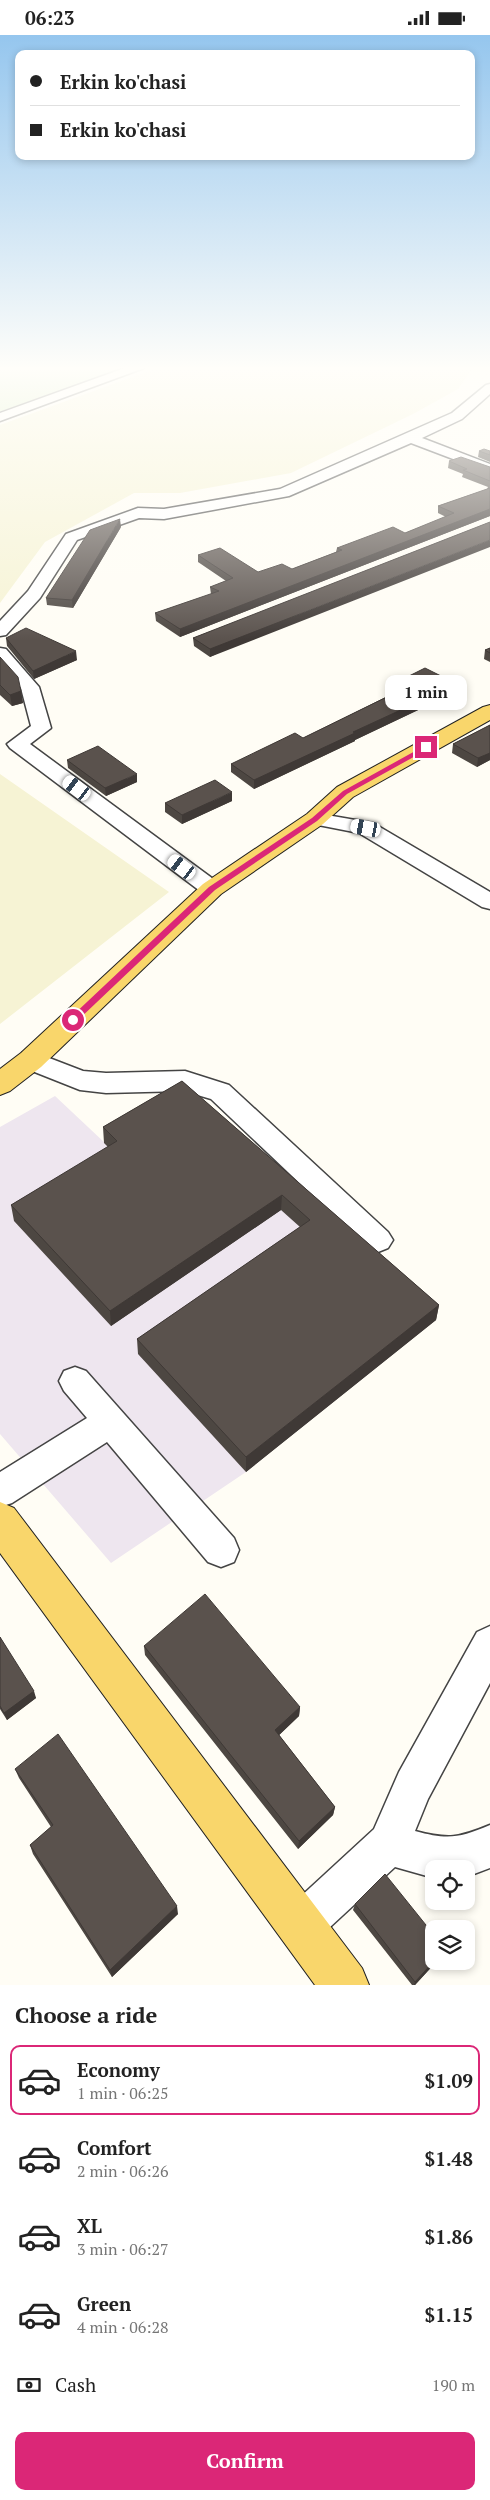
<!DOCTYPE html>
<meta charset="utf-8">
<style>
body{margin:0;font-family:"PT Serif",serif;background:#f6f6f6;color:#222;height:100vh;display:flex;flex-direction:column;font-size:19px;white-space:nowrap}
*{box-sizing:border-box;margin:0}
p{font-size:16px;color:#767676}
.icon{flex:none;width:28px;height:28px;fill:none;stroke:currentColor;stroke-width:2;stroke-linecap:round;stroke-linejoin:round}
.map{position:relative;height:1950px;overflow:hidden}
.details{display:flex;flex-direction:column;background:#fff;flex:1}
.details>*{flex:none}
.guide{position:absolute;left:15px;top:15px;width:460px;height:110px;border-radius:10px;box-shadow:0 2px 8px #0003;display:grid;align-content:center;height:110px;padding:0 15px;background:#fff}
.buttons{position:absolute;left:425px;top:1825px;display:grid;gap:10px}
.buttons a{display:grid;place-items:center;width:50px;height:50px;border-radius:10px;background:#fff;box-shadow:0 2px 8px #0003;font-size:25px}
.end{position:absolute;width:22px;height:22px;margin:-11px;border:6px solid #db2777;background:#fff;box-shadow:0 0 0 2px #fff}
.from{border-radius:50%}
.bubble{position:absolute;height:35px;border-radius:10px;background:#fff;box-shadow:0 2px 8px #0003;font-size:16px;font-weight:700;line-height:35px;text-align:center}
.car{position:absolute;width:15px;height:30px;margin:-15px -8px;border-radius:6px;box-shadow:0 0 4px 1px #0007;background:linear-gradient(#fff 24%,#345 0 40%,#fff 0 76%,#345 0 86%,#fff 0)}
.guide b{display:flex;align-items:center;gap:18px;height:48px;font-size:19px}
.guide b+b{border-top:1px solid #e0e0e0}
.guide i{width:12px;height:12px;background:#222}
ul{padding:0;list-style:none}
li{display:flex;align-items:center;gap:15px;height:70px;margin:0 10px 8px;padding:0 5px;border:2px solid transparent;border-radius:10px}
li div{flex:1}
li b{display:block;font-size:19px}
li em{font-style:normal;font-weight:700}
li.on{border-color:#db2777}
li>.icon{width:45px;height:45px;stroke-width:1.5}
h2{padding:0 15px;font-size:22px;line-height:60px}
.pay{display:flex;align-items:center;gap:12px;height:55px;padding:0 15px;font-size:19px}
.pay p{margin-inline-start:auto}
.action{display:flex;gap:10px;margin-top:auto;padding:10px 15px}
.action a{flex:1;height:58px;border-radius:10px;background:#db2777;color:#fff;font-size:20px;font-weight:700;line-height:58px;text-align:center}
.status{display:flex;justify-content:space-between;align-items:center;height:35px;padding:0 25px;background:#fff;direction:ltr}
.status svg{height:14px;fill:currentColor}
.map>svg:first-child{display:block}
</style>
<div class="status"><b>06:23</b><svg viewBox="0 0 49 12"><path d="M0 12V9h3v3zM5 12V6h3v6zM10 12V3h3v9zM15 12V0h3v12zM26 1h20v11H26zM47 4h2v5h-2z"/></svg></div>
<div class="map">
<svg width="490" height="1950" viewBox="0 0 490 1950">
<rect width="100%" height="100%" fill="#fffdf5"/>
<path fill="#eee6ef" d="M55,1061L105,1108L182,1061L436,1285L246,1437L111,1528L0,1399V1092Z"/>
<path fill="#f6f3d4" d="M157,333H473L458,354L413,379L291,438L180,458H134L45,507L0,568V390Z
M0,739L169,857L0,989Z"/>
<path fill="#d5ebbd" d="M0,333H123L0,377Z"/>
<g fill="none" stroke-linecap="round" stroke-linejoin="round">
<g stroke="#444" stroke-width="3">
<path id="minor" d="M125,333H144L0,386V378Z
M490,349V359L462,384L422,403L490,429V438L411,408L289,461L164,484L139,483L77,505L40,563L6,600L0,601V586L28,556L66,499L138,473L164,474L280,454L452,378L486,350Z
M0,613L6,614L39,652L51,693L30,709L220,849L223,854L220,859L212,861L204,859L10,713L7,709L31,691L21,653L0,629Z
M315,778L373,788L490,857V874L482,872L359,798L308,788L304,784L308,780Z
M31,1016L83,1036L106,1038L185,1036L229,1050L388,1197L393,1205L388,1213L378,1217L368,1213L211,1064L184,1056L106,1058L80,1055L22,1032L18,1025L22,1018Z
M75,1332L86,1336L234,1503L239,1515L234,1527L221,1532L208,1527L107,1407L12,1468L0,1472V1437L87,1383L64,1356L59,1346L64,1336Z
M490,1591V1648L428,1764L415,1796C448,1805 459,1803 490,1790V1833L466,1842V1834H434V1843L395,1832L316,1905L301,1912L286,1905L279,1890L286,1875L374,1794L399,1737L477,1597Z"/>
</g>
<g stroke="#222" stroke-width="2">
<path id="major" d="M490,670V685L353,762L323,789L221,859L41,1032L10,1056L0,1060V1034L21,1018L203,849L307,779L337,752L483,672Z
M0,1467L14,1473L362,1933L369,1950H315L0,1518Z"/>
</g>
<use href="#minor" fill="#fff" fill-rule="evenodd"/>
<use href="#major" fill="#f9d66b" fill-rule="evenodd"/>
</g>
<path fill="#4d4742" d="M479,416H490V427L478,422Z
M449,426L490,432V481L180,602L156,586L155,578L211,559L210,552L226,546L198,527V520L258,537L292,534L336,517L337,513L405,498L446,482L438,478V471L487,454L488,452L462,442L463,439L448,433Z
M490,487L210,622L194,611L193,603Z
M121,492L73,573L47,570L46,563Z
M6,603L77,625L34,644L7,611Z
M490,613V627L484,624L485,615Z
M0,622L21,656L23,668L12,671L0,660Z
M457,649L456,657L355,705V706L254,754L231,737V729L303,703L390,660L388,659L389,651Z
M490,690V725L477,732L452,718L453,709Z
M67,725L137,747L106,761L68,733Z
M232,766L182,789L165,777V768Z
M182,1046L439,1270L436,1285L246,1437L138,1319L137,1304L300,1192L281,1175L111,1291L14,1186L11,1170L108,1112L104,1108L103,1092Z
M0,1602L36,1663L7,1685L0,1674Z
M144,1611L300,1672L299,1681L279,1700L335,1772L333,1780L298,1814L145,1620Z
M15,1734L178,1879L112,1942L33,1819L30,1810L51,1792L19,1743Z
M355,1869L434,1926H437L415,1950H412L353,1875Z"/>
<path fill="#3f3936" d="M490,474V481L180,602V594Z
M120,484L121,492L73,573L72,565Z
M490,505V512L210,622V614Z
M76,616L77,625L34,644L33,636Z
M457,649L456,657L355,705V706L254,754V745L353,697Z
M21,656L23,668L12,671L10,660Z
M490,718V725L477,732L478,723Z
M137,739V747L106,761L105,753Z
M232,757V766L182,789V780Z
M282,1160L281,1175L111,1291L110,1276Z
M439,1270L436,1285L246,1437V1422Z
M34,1656L36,1663L7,1685L4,1678Z
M300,1672L299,1681L274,1705L275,1695Z
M335,1772L333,1780L298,1814L299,1806Z
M177,1871L178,1879L112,1942L110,1935Z
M434,1926H437L415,1950H414L415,1947Z"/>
<path fill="#5a524d" stroke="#3f3936" d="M484,414L490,416V420L479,416Z
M461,422L490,432V446L463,435L467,434L449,426Z
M490,453V474L180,594L155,578L219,556L210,552L233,543L198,520L220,513L258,537L282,529L292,534L342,515L337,513L393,492L405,498L454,478L438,471Z
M120,484L72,565L46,563L90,495Z
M490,487V505L210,614L193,603Z
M26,593L76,616L33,636L6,603Z
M490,613V618L485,615Z
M0,622L18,642L21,656L10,660L0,650Z
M425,633L457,649L353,697L355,698L254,745L231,729L295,698L303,703L399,656L389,651Z
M490,690V718L478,723L453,709Z
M98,711L137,739L105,753L67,725Z
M215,745L232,757L182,780L165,768Z
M182,1046L439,1270L246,1422L137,1304L310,1185L282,1160L110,1276L11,1170L117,1106L103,1092Z
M205,1559L300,1672L275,1695L335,1772L299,1806L144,1611Z
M0,1602L34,1656L4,1678L0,1671Z
M58,1699L177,1871L110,1935L30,1810L53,1790L15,1734Z
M385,1839L434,1900V1926L415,1947L355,1869Z"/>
<linearGradient id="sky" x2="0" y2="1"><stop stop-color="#95c6ee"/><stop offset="0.55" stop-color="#fffefa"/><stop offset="1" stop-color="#fffefa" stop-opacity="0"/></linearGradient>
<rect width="490" height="606" fill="url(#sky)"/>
<path fill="#db2777" d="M426,710L428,714L347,759L317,786L215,855L76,987H70V983L209,852L312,783L343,756Z"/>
</svg>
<div class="buttons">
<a><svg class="icon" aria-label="locate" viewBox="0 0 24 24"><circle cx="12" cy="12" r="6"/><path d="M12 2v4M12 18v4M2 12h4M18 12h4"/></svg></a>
<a><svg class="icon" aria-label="layers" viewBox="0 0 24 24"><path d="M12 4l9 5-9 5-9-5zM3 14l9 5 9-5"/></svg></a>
</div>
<i class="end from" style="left:73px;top:985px"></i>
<i class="end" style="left:426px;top:712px"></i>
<div class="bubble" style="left:385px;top:640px;width:82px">1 min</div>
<i class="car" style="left:77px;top:753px;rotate:307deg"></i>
<i class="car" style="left:366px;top:793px;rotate:280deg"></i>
<i class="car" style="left:182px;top:832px;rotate:307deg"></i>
<div class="guide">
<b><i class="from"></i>Erkin ko'chasi</b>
<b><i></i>Erkin ko'chasi</b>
</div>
</div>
<section class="details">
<h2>Choose a ride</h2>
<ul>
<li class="on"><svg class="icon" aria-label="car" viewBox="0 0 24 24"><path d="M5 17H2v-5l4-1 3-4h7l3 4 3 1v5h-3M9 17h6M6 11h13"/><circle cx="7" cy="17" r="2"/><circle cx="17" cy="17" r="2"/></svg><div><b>Economy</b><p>1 min · 06:25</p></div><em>$1.09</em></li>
<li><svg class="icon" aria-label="car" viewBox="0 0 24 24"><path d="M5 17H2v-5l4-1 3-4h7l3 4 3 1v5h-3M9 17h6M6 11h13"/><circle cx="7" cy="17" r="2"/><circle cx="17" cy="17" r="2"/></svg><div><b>Comfort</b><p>2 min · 06:26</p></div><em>$1.48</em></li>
<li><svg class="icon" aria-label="car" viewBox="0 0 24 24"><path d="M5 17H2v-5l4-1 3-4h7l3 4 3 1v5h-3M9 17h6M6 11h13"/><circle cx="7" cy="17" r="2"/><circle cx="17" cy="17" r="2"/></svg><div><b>XL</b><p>3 min · 06:27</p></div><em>$1.86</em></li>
<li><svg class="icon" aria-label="car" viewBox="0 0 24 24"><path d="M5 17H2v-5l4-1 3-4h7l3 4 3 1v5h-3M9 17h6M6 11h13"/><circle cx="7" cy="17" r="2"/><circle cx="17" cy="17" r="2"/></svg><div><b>Green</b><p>4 min · 06:28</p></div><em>$1.15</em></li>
</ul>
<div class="pay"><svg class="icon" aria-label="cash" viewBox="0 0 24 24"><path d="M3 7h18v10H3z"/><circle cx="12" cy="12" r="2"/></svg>Cash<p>190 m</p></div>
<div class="action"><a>Confirm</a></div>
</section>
